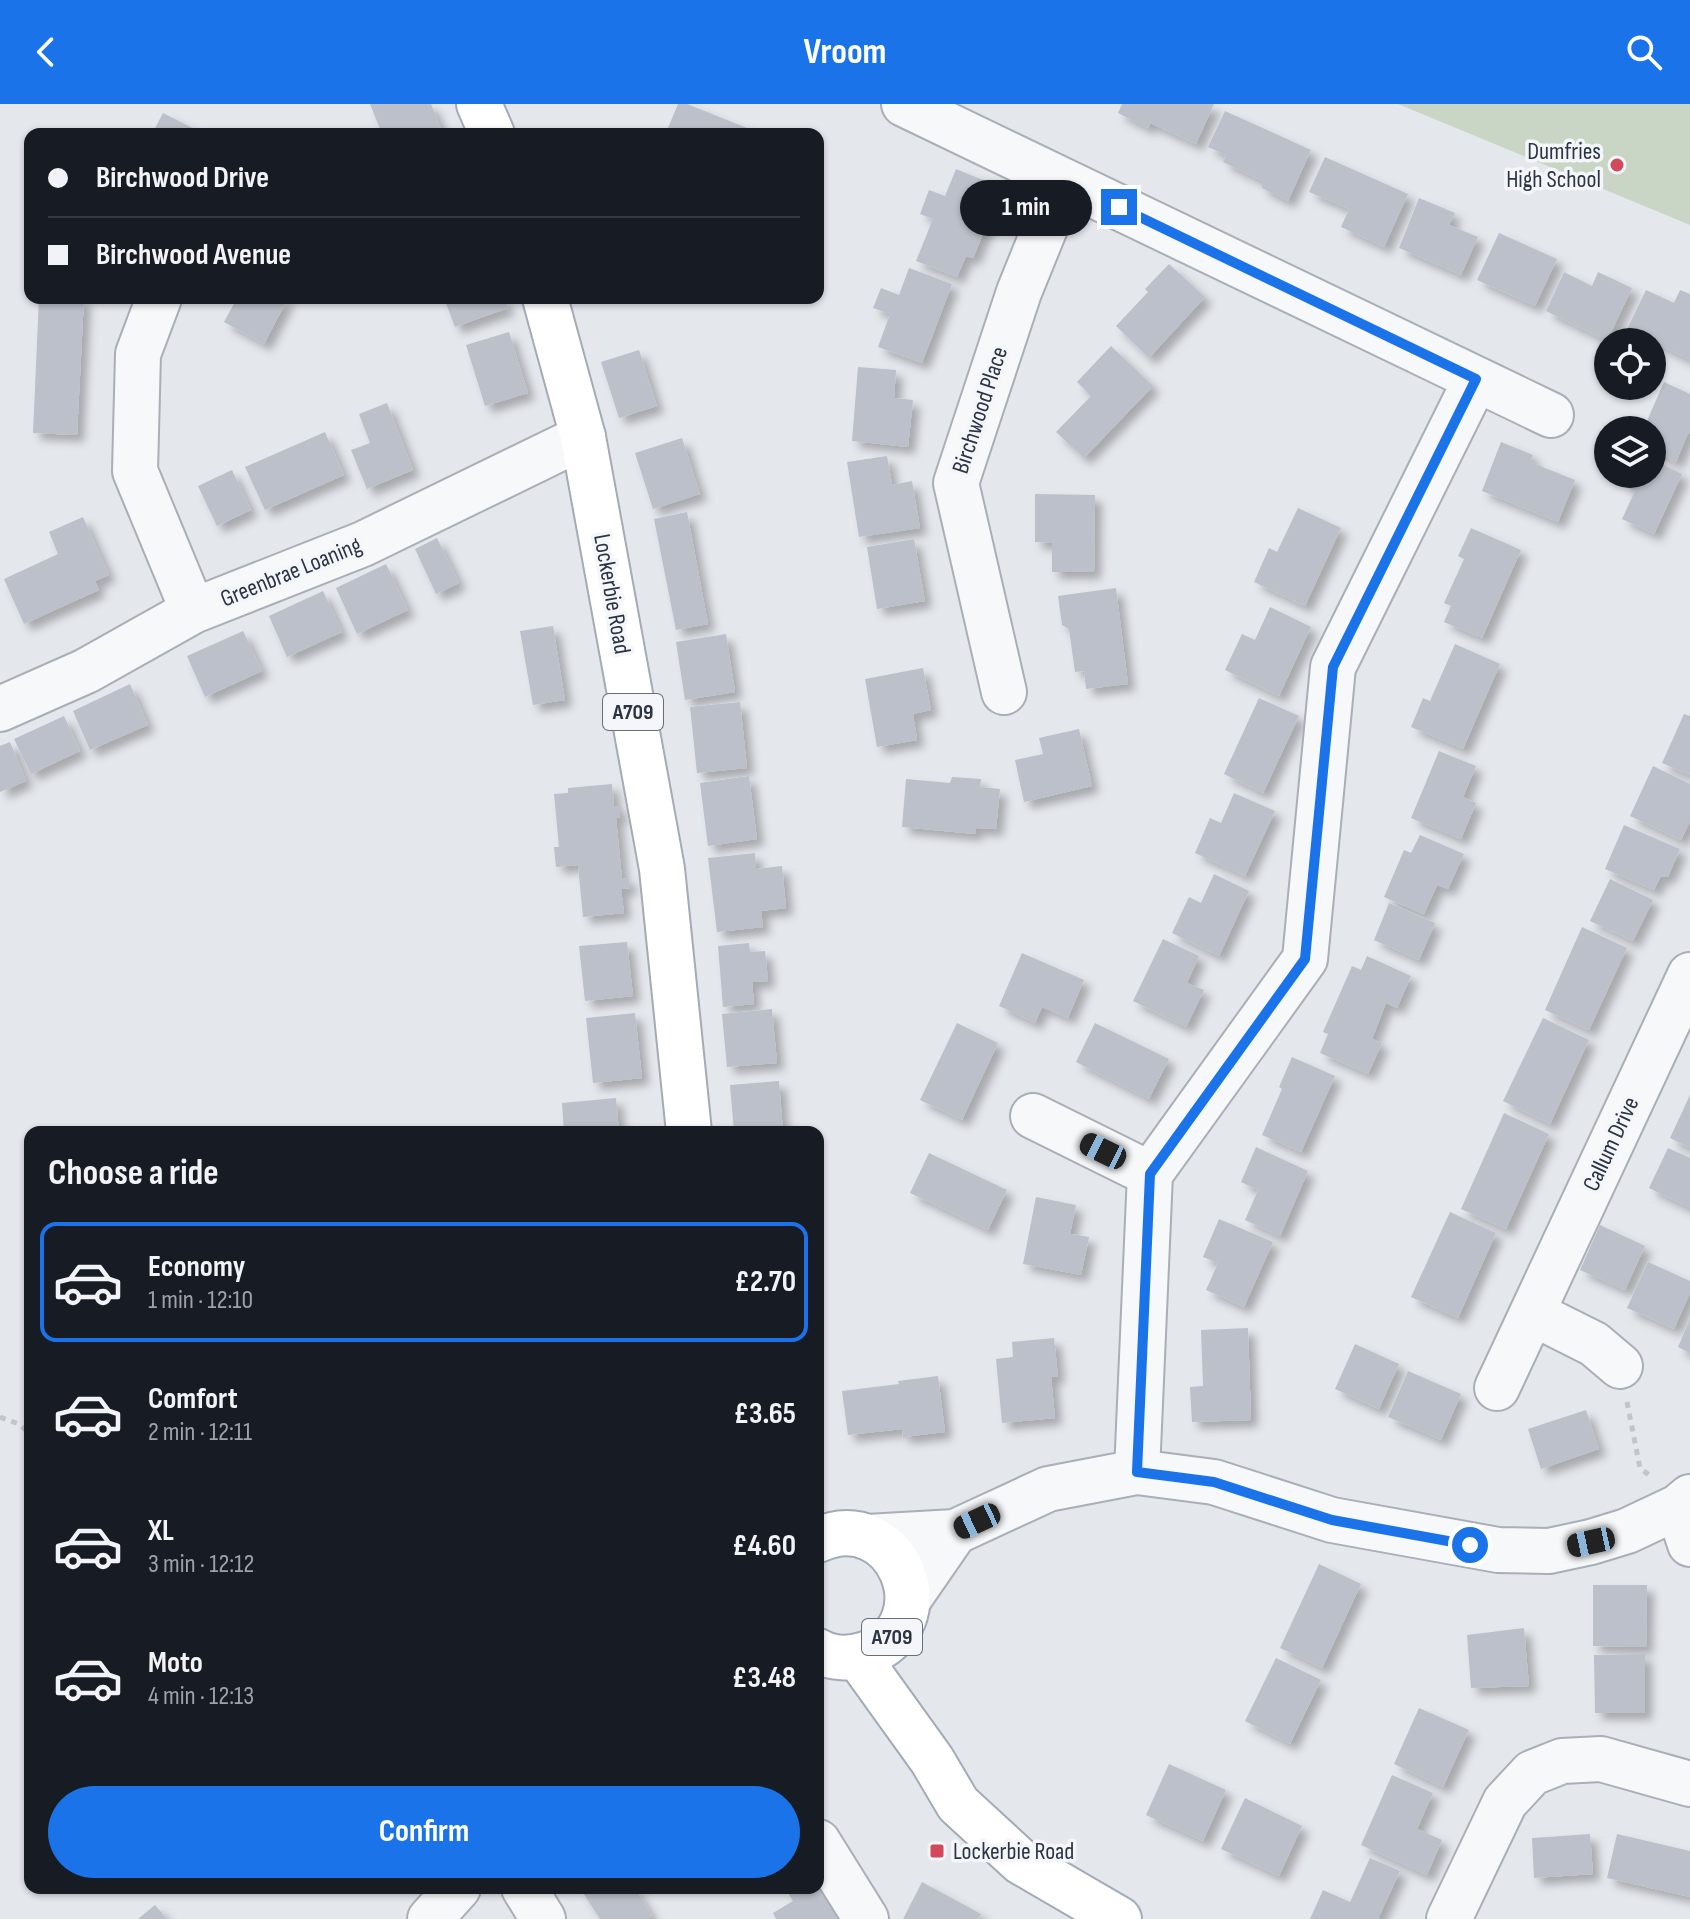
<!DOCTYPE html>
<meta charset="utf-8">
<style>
body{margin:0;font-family:"Sofia Sans Condensed",sans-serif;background:#20242c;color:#f1f3f6;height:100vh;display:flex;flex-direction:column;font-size:30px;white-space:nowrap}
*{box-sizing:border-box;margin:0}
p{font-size:26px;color:#9ea1a6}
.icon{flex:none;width:44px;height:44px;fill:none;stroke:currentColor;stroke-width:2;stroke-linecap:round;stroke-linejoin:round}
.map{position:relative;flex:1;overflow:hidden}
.details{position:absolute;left:24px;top:1022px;width:800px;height:768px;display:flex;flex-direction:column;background:#171b24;border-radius:16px;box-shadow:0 2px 6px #0004}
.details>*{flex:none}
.banner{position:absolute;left:24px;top:24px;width:800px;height:176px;border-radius:16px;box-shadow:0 2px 6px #0004;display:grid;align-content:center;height:176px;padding:0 24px;background:#171b24}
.controls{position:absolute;left:1594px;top:224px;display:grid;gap:16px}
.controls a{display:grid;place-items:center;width:72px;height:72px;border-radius:50%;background:#171b24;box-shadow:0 2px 6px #0004;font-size:40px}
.end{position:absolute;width:36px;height:36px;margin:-18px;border:10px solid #1a73e8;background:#fff;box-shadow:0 0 0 4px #fff}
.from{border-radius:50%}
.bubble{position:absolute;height:56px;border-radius:28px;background:#171b24;box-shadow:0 2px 6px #0004;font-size:26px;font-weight:700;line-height:56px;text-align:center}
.car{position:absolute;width:24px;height:48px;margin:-24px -12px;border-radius:10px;box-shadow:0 0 6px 2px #0007;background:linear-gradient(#222 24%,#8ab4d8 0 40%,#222 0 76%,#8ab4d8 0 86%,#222 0)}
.banner b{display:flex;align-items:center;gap:28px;height:76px;font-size:30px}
.banner b+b{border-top:2px solid #363941}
.banner i{width:20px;height:20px;background:#f1f3f6}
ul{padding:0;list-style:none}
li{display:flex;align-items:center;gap:24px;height:120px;margin:0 16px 12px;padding:0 8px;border:4px solid transparent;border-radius:16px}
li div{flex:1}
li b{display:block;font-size:30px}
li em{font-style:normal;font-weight:700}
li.active{border-color:#1a73e8}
li>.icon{width:72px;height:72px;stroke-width:1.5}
h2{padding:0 24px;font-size:36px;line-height:96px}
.cta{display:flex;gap:16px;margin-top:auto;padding:16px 24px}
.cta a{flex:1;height:92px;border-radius:48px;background:#1a73e8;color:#fff;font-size:32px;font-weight:700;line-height:92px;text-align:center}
header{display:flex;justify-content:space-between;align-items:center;height:104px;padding:0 24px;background:#1a73e8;color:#fff;font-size:36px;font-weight:700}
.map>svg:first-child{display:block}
</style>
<header><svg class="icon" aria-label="back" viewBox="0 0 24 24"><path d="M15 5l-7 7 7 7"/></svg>Vroom<svg class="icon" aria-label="search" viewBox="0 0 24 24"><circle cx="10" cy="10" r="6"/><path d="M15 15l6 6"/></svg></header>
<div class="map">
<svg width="1690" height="1815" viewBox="0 0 1690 1815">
<defs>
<filter id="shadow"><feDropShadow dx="7" dy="7" stdDeviation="4" flood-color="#0004"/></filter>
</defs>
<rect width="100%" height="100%" fill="#e4e7ec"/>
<path fill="#c9d6c5" d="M1398,0H1690V121Z"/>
<path fill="#bbc0ca" filter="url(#shadow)" d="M370,0H431L443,30H382Z
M678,0H687L747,24L744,30H672L674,26L668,24Z
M1122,0H1214L1196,40L1150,19L1148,24L1118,9Z
M1225,7L1311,46L1288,97L1262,84V77L1223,58L1226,51L1208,43Z
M163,9L204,30H152Z
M1325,53L1408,90L1384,143L1341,123L1349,105L1309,88Z
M956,65L1007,86L995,115L990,113L973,154L966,152L957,173L916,157L933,115L920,110L929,86L945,92Z
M1419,94L1455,109L1449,121L1478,133L1461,171L1399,144Z
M1499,129L1557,155L1535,202L1477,176Z
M1169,160L1205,193L1149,254L1116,222L1148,188L1145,185Z
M909,164L952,180L922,259L878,243L890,210L873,204L881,184L899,191Z
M1564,168L1592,182L1598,168L1632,184L1607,237L1546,207Z
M1646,186L1674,199L1680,186L1690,190V256L1627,225Z
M39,194H84L77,331L33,329Z
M237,194H288L264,240L224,218Z
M444,194H504L508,204L455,223Z
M509,228L528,289L485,302L466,241Z
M1111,242L1153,282L1084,354L1056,328L1091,292L1077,278Z
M639,246L657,302L619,314L601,258Z
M858,263L896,266L894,294L913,296L908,343L852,337Z
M1664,278L1690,290V330L1688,329L1676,358L1652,347V326H1643Z
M387,299L413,366L367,385L351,346L370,339L359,310Z
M325,328L344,371L265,406L245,363Z
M682,334L700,390L653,405L635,349Z
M1501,338L1533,351L1530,358L1575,376L1558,418L1482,387Z
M887,352L892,381L912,377L920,424L859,433L847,358Z
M1652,355L1682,370L1654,430L1622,415L1635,387L1623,382L1629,370H1652Z
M232,366L251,406L217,422L198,382Z
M1035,390L1095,391L1094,468H1052V439L1035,438Z
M1298,404L1341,424L1305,502L1254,478L1269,444L1277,448Z
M687,408L708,520L676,526L654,415Z
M83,413L109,471L95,477L99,486L24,520L4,475L58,450L49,428Z
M1471,424L1521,446L1482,534L1444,518L1451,502L1444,499L1464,455L1458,452Z
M437,434L459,479L436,490L415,445Z
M914,435L925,497L877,505L867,443Z
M386,460L408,506L357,530L336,484Z
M1116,484L1128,580L1086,585L1084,567L1075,568L1069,525L1062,521L1058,492Z
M323,487L342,528L287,553L269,512Z
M1270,503L1311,523L1279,592L1225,566L1242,530L1255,536Z
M553,522L565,596L533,601L520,527Z
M243,527L262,567L205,593L187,552Z
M726,530L735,588L685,596L676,538Z
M1455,540L1500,560L1463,645L1411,623L1423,594L1430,597Z
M923,564L931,606L913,610L917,636L877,643L865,575Z
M130,580L148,621L90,646L73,607Z
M1259,594L1299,612L1263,689L1224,670Z
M740,598L747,664L697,669L690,603Z
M1684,610L1690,612V671L1662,659Z
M64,612L80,647L31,670L14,635Z
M1079,625L1092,682L1024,698L1015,656L1043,650L1039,634Z
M10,638L26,677L0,688V642Z
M1439,647L1476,662L1463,693L1476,699L1461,735L1411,714Z
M1653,662L1690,680V717L1681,736L1630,712Z
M749,672L757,735L708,742L700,679Z
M952,673L981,675L980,683L1000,685L996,725L976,724L975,730L902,723L906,675L950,679Z
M612,680L614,702H620V713L616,714L622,775L629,774L630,784L621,785L624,809L583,813L578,761L556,763L554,743H559L554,690L568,689V684Z
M1234,689L1275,707L1245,772L1195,749L1210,714L1221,719Z
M1624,721L1680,745L1668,773L1661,772L1654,786L1605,765Z
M1420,731L1464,750L1448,785L1437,781L1424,810L1384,793L1404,746L1411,749Z
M755,749L756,765L782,762L786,804L761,807L763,823L717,828L708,754Z
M1214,770L1249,787L1219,852L1172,829L1189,793L1201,799Z
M1610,775L1653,796L1633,837L1590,817Z
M1389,799L1435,819L1419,856L1374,836Z
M1582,823L1627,844L1589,926L1545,906Z
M1163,835L1199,852L1187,879L1204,886L1186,923L1133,897Z
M627,838L633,892L585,897L579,842Z
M749,839L750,848L765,847L768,877L752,878L754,900L723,903L718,842Z
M1022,849L1084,876L1068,914L1042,903L1035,919L999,902Z
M1367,852L1411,872L1397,904L1386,899L1372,935L1382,939L1368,970L1320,949L1328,930L1323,928L1352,862L1361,866Z
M772,905L777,959L727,963L722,910Z
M635,909L642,974L593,979L586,914Z
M1543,914L1589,936L1550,1020L1503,997Z
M957,919L998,939L962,1016L920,996Z
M1095,919L1169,955L1149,995L1076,958Z
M1292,953L1335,972L1301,1048L1262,1031L1282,985L1279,983Z
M779,977L783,1028H734L730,981Z
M1690,991V1044L1670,1034Z
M616,994L619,1028H564L562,999Z
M1504,1009L1549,1030L1506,1125L1461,1105Z
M1256,1043L1308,1067L1280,1132L1245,1116L1258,1086L1241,1078Z
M1668,1044L1690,1054V1104L1649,1084Z
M929,1049L1007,1086L988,1126L910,1089Z
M1036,1093L1076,1101L1070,1130L1089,1133L1081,1171L1023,1160Z
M1450,1108L1496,1129L1458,1214L1411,1193Z
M1219,1115L1273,1138L1244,1203L1206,1186L1218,1159L1203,1153Z
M1600,1121L1645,1142L1625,1186L1580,1166Z
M1648,1158L1690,1177V1189L1674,1225L1627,1204Z
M1690,1215V1249L1678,1243Z
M1248,1224L1251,1316L1192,1318L1190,1283L1203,1282L1201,1226Z
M1054,1234L1058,1273H1051L1055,1314L1002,1319L996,1255L1013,1253L1012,1238Z
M1355,1240L1399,1260L1379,1305L1335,1285Z
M1408,1267L1461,1290L1441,1336L1388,1313Z
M938,1272L945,1328L903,1333L902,1325L848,1331L842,1287L899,1280L898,1277Z
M1586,1306L1599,1345L1541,1365L1528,1325Z
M1319,1460L1361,1480L1322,1564L1280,1544Z
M1593,1481H1647L1646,1543L1593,1542Z
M1524,1524L1529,1582L1471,1584L1467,1531Z
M1645,1550V1609H1595L1594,1551Z
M1276,1554L1321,1576L1290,1640L1245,1617Z
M1419,1604L1469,1626L1443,1683L1394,1660Z
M1169,1660L1226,1686L1203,1737L1146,1711Z
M1392,1671L1433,1689L1417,1725L1442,1736L1427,1771L1361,1741Z
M1245,1694L1302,1722L1279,1772L1221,1745Z
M1590,1730L1593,1770L1534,1774L1532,1734Z
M1617,1730L1690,1747V1793L1607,1774Z
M1370,1754L1400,1767L1378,1815H1310L1323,1786L1350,1798Z
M818,1776L841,1815H776L773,1809L793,1797L785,1784H818Z
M922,1778L981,1810L978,1815H903Z
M580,1784H635L652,1812L647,1815H600Z
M155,1801L167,1815H138Z"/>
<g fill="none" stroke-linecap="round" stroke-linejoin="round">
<g stroke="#a9aeb7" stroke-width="48">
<path id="minor" d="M904,0L1551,311
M159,194L138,250L135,367L193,507
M1004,588L956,379L1019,188L1064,77
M0,605L86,567L193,507L363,440L583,333
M1033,1012L1150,1070
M1532,1209L1594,1240L1620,1262
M1497,1284L1690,871
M1137,1368L1150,1070L1305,855L1333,563L1476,275
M1678,1403L1690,1440
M867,1433L955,1428L1048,1385L1137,1368L1214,1378L1332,1416L1498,1446L1549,1447L1591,1438L1627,1427L1678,1403L1690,1393
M908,1496L955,1428
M818,1738L866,1815
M524,1784L543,1815
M430,1815L458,1784
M1449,1815L1505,1698L1532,1669L1562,1657L1601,1655L1690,1680"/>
</g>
<g stroke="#a3abb8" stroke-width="48">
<path id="major" d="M479,0L492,30
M545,194L583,333L662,765L689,1028
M818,1436C897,1400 947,1520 866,1550C850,1555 832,1555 818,1547
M858,1553L932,1656L958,1700L1021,1758L1119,1815"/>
</g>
<path stroke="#c2c5cb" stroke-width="5" stroke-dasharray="6 6" stroke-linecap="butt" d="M1627,1298L1640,1364L1649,1371
M0,1313L19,1320L30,1330"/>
<use href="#minor" stroke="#f7f8fa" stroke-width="44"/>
<use href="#major" stroke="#fff" stroke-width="44"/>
</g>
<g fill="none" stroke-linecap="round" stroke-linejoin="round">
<path stroke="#1a73e8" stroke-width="10" d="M1119,103L1476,275L1333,563L1305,855L1150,1070L1137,1368L1214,1378L1332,1416L1470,1441"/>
</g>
<g fill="#d1495b" stroke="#f4f6f9" stroke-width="3">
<circle cx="1617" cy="61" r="8"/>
<rect x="929" y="1739" width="16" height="16" rx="4"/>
</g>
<g text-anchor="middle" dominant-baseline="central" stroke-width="7" stroke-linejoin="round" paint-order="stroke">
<g fill="#f4f6f9" stroke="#676e7b" stroke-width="2">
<rect x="603" y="590" width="60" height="36" rx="6"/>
<rect x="862" y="1515" width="60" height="36" rx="6"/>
</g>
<g font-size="22" font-weight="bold" fill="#2b3445">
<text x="633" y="608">A709</text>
<text x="892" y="1533">A709</text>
</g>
<g font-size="24" fill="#2b3445" stroke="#f4f6f9" text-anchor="end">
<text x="1601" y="47">Dumfries<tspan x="1601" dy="28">High School</tspan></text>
<text x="953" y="1747" text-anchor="start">Lockerbie Road</text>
</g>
<g font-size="24" fill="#2b3445" stroke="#f4f6f9">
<text transform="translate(980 306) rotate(-72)">Birchwood Place</text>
<text transform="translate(291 468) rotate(-22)">Greenbrae Loaning</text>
<text transform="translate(612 490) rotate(80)">Lockerbie Road</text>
<text transform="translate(1611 1040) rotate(-65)">Callum Drive</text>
</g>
</g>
</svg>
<div class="controls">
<a><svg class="icon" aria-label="locate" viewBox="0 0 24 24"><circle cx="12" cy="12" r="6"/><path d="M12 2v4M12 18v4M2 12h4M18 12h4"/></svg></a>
<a><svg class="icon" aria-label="layers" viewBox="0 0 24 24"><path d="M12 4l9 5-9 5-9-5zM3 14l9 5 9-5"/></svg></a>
</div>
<i class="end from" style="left:1470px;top:1441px"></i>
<i class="end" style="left:1119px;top:103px"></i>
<div class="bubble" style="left:960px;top:76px;width:132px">1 min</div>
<i class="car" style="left:1103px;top:1047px;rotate:296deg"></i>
<i class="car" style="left:977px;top:1417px;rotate:245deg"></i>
<i class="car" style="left:1591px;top:1438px;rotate:258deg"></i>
<div class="banner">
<b><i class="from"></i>Birchwood Drive</b>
<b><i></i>Birchwood Avenue</b>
</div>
<section class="details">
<h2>Choose a ride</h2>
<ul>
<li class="active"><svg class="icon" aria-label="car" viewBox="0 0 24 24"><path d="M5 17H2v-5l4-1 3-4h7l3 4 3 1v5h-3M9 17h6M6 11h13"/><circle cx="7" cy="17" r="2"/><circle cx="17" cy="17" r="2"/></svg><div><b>Economy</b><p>1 min · 12:10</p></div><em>£2.70</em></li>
<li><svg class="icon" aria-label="car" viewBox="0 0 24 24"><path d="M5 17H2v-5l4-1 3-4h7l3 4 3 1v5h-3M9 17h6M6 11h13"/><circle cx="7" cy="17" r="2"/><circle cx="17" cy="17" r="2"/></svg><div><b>Comfort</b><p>2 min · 12:11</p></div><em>£3.65</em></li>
<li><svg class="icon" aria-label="car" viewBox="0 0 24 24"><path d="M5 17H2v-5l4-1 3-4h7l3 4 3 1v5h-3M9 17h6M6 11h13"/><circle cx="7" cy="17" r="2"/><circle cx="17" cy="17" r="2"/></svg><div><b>XL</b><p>3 min · 12:12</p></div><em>£4.60</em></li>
<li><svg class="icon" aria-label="car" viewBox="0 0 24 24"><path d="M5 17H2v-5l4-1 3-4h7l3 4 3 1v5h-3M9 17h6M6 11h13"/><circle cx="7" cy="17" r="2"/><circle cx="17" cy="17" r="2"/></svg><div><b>Moto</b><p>4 min · 12:13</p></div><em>£3.48</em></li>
</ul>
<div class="cta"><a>Confirm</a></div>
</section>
</div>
